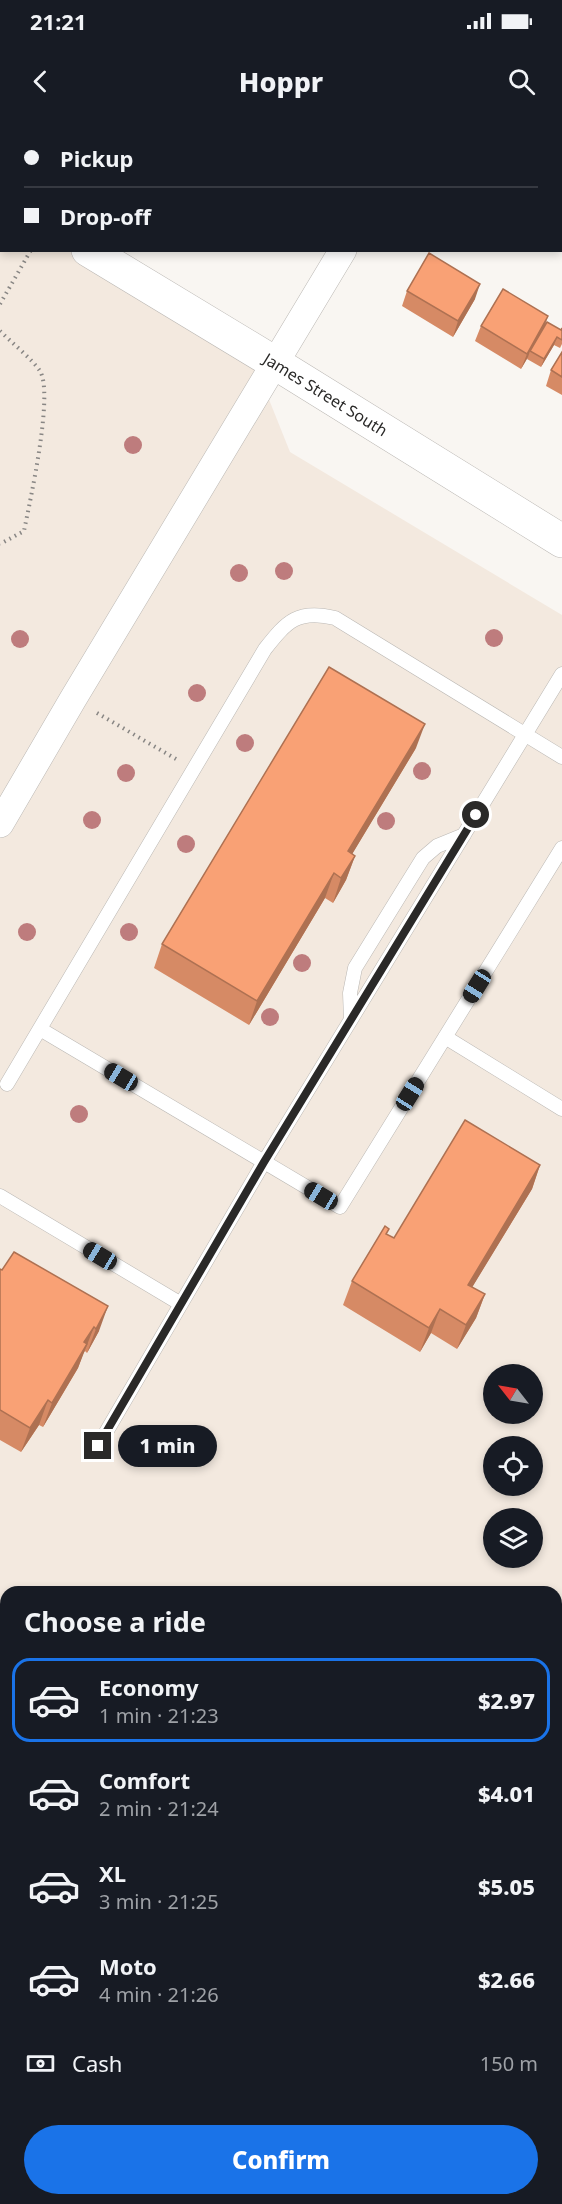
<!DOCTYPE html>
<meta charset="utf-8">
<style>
body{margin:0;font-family:"Noto Sans",sans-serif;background:#242831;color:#f1f3f6;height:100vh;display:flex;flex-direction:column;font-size:22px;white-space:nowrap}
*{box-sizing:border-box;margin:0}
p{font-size:20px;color:#9ea1a6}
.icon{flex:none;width:33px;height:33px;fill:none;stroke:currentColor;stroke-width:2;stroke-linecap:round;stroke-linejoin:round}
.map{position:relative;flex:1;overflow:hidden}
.drawer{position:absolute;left:0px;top:1466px;width:562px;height:620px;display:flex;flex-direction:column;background:#171b24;border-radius:18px 18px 0 0;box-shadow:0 3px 9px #0003}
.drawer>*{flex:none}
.hud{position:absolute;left:0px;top:0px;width:562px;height:132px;box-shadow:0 3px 9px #0003;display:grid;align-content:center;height:132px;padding:0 24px;background:#171b24}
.needle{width:39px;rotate:301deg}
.fabs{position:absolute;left:483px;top:1244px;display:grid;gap:12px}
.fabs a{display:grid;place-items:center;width:60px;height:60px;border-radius:50%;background:#171b24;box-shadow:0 3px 9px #0003;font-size:30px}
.end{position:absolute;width:27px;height:27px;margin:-14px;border:8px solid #2a2928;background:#fff;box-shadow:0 0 0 3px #fff}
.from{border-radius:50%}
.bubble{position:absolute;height:42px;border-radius:21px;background:#171b24;box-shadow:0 3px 9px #0003;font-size:20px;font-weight:800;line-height:42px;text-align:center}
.car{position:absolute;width:18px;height:36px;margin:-18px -9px;border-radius:8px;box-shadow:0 0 4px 2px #0007;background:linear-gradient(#222 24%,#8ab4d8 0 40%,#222 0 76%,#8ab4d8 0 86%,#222 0)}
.hud b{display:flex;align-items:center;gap:21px;height:57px;font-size:22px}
.hud b+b{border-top:2px solid #363941}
.hud i{width:15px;height:15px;background:#f1f3f6}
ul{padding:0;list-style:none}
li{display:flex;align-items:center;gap:18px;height:84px;margin:0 12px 9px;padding:0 12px;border:3px solid transparent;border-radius:18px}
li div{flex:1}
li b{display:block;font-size:22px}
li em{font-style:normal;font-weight:800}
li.selected{border-color:#1a73e8}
li>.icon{width:54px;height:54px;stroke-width:1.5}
h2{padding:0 24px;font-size:27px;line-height:72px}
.pay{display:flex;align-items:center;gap:15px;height:66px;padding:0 24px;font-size:22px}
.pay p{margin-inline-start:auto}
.action{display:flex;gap:12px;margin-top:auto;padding:12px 24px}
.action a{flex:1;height:69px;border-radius:36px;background:#1a73e8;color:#fff;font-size:24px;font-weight:800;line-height:69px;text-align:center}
.status{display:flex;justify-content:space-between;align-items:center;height:42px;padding:0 30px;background:#171b24;direction:ltr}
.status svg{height:16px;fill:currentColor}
header{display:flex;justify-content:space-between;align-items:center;height:78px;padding:0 24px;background:#171b24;font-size:27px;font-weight:800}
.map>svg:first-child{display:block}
</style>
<div class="status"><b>21:21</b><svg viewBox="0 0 49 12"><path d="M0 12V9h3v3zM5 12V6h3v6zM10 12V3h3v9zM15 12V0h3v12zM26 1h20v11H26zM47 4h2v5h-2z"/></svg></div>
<header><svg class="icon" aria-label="back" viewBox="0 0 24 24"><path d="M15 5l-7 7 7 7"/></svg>Hoppr<svg class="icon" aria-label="search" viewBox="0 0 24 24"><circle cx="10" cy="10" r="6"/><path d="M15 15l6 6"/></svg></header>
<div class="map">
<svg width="562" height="2084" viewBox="0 0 562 2084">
<rect width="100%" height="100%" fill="#f9f6f2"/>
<path fill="#f3e9df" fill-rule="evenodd" d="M0,66L2,130L104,131L244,217L290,332L562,495V2084H0ZM494,1254H532V1293H494ZM494,1326H532V1365H494ZM494,1398H532V1437H494ZM6,1472H556V2079H6Z"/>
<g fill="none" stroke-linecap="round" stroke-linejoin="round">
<g stroke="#bbb8b4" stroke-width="15">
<path id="service" d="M351,899L350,873L355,848L405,767L423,738L437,726L464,715
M40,909L340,1087L562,728
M445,917L562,989
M7,964L265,529C287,501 298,489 335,498L562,637
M0,1076L181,1184
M98,1326L264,1042L562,554
M0,1876L6,1866
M0,2022L6,2026
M98,2079L106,2084"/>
</g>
<g stroke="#bbb8b4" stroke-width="28">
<path id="minor" d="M420,2L421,0
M0,704L73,579L343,130"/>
</g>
<g stroke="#bbb8b4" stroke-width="34">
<g id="tertiary">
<path d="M0,78H2"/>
<path id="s1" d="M88,130L275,243L562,421"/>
</g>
</g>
<path stroke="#888684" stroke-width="4" stroke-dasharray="1.5 4.5" stroke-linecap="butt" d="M0,184L31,130
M0,211C10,221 33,240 40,251C54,274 30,381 24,411L0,424
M97,593L176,639"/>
<use href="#service" stroke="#fff" stroke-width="14"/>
<use href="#minor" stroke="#fff" stroke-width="27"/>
<use href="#tertiary" stroke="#fff" stroke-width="33"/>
</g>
<g fill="#be7c7d">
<circle cx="133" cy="325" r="9"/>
<circle cx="284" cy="451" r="9"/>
<circle cx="239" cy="453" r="9"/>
<circle cx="494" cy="518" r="9"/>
<circle cx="20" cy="519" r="9"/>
<circle cx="197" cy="573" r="9"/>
<circle cx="245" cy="623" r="9"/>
<circle cx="422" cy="651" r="9"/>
<circle cx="126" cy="653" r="9"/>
<circle cx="92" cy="700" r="9"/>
<circle cx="386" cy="701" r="9"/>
<circle cx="186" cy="724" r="9"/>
<circle cx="27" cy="812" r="9"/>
<circle cx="129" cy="812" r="9"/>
<circle cx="302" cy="843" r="9"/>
<circle cx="270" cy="897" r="9"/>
<circle cx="79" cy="994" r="9"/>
</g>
<path fill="#d68a65" d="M66,0H131L130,2H65Z
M155,0H202L201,2Z
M519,0H562V39L561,38V2H519Z
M407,171L475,179L453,217L402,186Z
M546,203L561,210L562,208V224L560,228L554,225L541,247L527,239L528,237L521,249L475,221L481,206Z
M562,232V275L546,266L551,250Z
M416,628L352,734L355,736L346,760L333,783L325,778L249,905L154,848L162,824Z
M540,1045L532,1069L472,1167L485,1174L476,1198L457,1229L431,1213L420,1232L343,1185L352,1161L387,1114L394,1118Z
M0,1149L99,1211L87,1233L85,1231L83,1234L78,1248L43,1307L39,1305L21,1332L0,1320Z"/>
<path fill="#ae7152" d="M480,164L475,179L453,217L458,201Z
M548,196L543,211L530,231L528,237L521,249L527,234Z
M557,217L554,225L541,247L544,239Z
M425,604L416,628L339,756L348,731Z
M355,736L346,760L333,783L341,758Z
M334,753L325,778L249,905L257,881Z
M540,1045L532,1069L459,1189L468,1165Z
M485,1174L476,1198L457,1229L466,1205Z
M108,1186L99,1211L87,1233L96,1209Z
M440,1189L431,1213L420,1232L429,1208Z
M94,1207L78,1248L43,1307L52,1283L84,1222Z
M48,1280L39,1305L21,1332L30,1308Z"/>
<path fill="#f9a175" stroke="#ae7152" stroke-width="1.5" d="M114,0H128L127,2H117Z
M155,0H186L189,2H154Z
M528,0H562V21L561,20V2H530Z
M429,133L480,164L458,201L407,171Z
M503,169L548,196L527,234L481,206Z
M547,202L561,210L562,208V220L557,217L544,239L530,231Z
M562,232V257L551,250Z
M329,547L425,604L348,731L355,736L341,758L334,753L257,881L162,824Z
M465,1000L540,1045L468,1165L485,1174L466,1205L440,1189L429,1208L352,1161L385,1106L389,1109L386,1114L394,1118Z
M14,1132L108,1186L96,1209L94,1207L84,1222L87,1224L52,1283L48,1280L30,1308L0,1290V1149L2,1150Z
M0,2044L6,2048V2079H58L66,2084H0Z"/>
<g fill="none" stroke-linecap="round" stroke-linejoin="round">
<path stroke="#2a2928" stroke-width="8" d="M98,1326L264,1042L476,695"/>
</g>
<g text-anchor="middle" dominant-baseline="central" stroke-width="6" stroke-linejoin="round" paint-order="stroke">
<g font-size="16" fill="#2a2928" stroke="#fff">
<text stroke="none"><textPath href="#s1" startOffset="278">James Street South</textPath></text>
</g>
</g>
</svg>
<div class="fabs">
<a><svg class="needle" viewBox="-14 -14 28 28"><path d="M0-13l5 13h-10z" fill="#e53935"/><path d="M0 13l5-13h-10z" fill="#9ea1a6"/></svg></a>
<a><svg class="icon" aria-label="locate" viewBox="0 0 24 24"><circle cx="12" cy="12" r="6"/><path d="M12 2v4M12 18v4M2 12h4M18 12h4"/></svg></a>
<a><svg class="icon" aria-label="layers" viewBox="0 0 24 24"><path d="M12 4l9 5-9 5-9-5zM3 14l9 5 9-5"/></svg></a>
</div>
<i class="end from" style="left:476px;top:695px"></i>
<i class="end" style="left:98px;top:1326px"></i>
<div class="bubble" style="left:118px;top:1305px;width:99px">1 min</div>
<i class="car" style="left:477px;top:866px;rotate:212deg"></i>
<i class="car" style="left:121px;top:957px;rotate:301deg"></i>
<i class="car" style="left:410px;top:974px;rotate:32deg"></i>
<i class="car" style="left:321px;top:1076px;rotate:301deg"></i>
<i class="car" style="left:100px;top:1136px;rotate:301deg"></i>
<div class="hud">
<b><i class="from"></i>Pickup</b>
<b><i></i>Drop-off</b>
</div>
<section class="drawer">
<h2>Choose a ride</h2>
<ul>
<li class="selected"><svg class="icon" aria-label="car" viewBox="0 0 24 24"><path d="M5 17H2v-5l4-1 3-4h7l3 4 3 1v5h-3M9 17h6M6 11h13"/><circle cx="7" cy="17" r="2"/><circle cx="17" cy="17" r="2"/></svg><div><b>Economy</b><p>1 min · 21:23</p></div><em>$2.97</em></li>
<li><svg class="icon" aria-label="car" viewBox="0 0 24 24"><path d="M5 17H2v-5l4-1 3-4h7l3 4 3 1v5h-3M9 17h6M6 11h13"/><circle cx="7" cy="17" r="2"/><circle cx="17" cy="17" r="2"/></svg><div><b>Comfort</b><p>2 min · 21:24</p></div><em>$4.01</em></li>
<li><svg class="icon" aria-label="car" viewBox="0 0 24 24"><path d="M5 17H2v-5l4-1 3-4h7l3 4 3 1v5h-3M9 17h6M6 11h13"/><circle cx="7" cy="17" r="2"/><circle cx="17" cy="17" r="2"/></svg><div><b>XL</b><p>3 min · 21:25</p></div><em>$5.05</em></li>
<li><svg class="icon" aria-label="car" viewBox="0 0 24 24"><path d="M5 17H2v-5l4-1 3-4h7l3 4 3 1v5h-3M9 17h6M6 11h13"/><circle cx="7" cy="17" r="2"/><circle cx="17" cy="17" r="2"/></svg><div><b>Moto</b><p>4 min · 21:26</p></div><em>$2.66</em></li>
</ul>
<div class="pay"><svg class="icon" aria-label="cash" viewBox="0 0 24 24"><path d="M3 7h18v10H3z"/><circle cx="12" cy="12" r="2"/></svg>Cash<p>150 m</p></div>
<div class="action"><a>Confirm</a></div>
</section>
</div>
